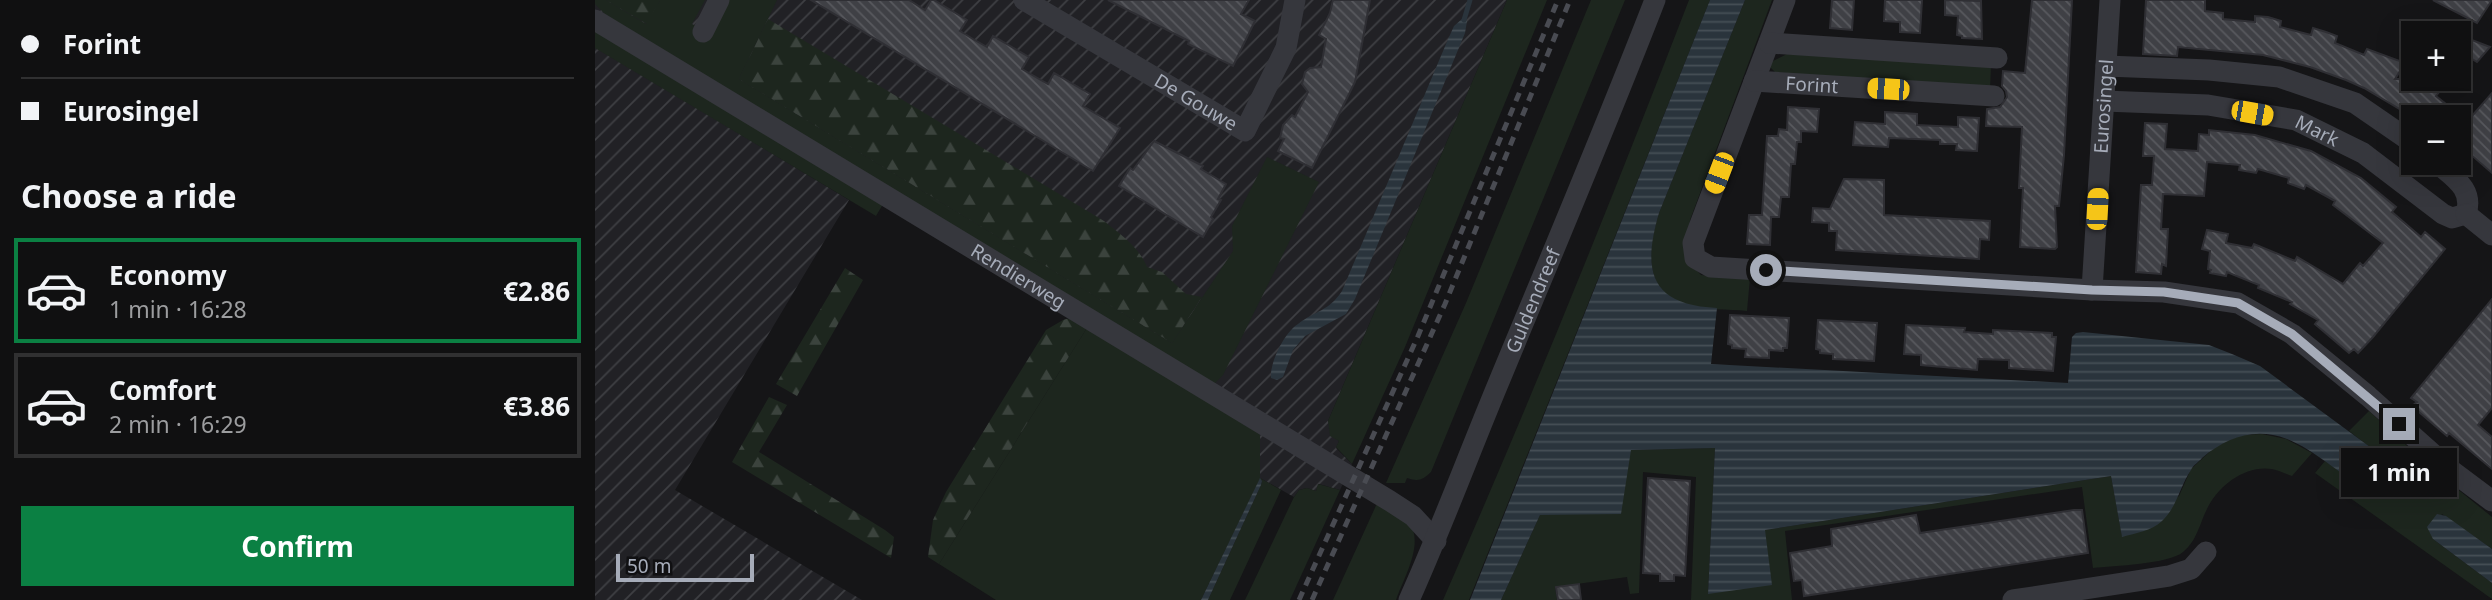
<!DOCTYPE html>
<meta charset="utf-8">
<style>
body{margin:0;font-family:"Noto Sans",sans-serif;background:#19191a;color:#f1f3f6;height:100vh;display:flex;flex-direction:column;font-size:26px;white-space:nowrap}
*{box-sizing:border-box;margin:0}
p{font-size:23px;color:#9c9d9f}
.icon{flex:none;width:38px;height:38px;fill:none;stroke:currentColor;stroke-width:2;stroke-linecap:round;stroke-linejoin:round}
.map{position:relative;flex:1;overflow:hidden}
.details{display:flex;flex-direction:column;background:#101011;width:595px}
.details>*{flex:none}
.hud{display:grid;align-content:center;height:154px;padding:0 21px;background:#101011}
.tools{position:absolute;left:1806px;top:21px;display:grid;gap:14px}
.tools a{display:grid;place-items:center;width:70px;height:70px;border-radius:0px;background:#101011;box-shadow:0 7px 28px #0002,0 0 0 2px #303031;font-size:35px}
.scale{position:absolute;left:21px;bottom:18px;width:138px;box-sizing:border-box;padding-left:7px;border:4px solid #a6acb9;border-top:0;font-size:19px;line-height:24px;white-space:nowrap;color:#a6acb9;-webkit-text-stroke:5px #101012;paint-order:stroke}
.end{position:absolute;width:32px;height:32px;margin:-16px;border:9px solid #a6acb9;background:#111;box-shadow:0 0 0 4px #111}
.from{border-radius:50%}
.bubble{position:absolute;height:49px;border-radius:0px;background:#101011;box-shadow:0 7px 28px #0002,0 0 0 2px #303031;font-size:23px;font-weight:700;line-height:49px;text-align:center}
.car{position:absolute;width:21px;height:42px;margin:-21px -10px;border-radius:9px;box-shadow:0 0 5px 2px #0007;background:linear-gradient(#f5c518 24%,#345 0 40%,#f5c518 0 76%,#345 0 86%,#f5c518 0)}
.hud b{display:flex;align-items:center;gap:24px;height:66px;font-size:26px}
.hud b+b{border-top:2px solid #303031}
.hud i{width:18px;height:18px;background:#f1f3f6}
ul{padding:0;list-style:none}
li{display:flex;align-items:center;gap:21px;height:105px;margin:0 14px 10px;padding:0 7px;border:4px solid #303031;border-radius:0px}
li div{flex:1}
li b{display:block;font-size:26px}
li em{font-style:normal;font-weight:700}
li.selected{border-color:#0b8043}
li>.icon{width:63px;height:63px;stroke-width:1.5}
h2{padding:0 21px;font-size:32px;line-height:84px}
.primary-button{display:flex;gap:14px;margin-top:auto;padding:14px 21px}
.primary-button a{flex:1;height:80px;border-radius:0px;background:#0b8043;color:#fff;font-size:28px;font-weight:700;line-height:80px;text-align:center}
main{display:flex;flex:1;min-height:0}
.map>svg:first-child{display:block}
</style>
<main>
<section class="details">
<div class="hud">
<b><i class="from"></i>Forint</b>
<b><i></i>Eurosingel</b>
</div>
<h2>Choose a ride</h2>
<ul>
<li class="selected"><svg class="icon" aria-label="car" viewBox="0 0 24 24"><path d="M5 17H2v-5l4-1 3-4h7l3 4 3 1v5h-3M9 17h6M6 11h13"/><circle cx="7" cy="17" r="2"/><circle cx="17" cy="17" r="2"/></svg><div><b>Economy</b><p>1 min · 16:28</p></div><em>€2.86</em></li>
<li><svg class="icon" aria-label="car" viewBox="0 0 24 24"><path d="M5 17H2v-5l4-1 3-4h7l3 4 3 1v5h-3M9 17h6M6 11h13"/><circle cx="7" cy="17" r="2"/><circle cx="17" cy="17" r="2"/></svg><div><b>Comfort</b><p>2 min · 16:29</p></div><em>€3.86</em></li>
</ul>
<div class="primary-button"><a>Confirm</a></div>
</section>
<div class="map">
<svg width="1897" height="600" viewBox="0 0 1897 600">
<defs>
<pattern id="industrial-furrows" width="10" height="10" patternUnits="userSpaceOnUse" patternTransform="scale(1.75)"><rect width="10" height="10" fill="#212125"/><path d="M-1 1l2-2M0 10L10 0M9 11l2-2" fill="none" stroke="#3e3f43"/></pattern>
<pattern id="forest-firs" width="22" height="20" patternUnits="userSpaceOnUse" patternTransform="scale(1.75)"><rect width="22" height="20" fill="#1d261e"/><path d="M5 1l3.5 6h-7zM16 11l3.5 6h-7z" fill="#3b433d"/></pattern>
<pattern id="water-rules" width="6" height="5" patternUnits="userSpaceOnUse" patternTransform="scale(1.75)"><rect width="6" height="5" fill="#2a343c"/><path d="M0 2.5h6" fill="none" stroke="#464f56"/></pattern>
<pattern id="building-back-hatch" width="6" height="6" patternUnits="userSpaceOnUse" patternTransform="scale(1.75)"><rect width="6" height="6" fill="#3f4045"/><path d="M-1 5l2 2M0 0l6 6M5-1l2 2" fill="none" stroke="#58595e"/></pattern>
</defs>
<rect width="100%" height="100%" fill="#151517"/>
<path fill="url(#industrial-furrows)" d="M0,0H912L733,421L744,441L741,448L757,464L745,490L724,484L721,491L712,488L704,490L699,497L665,478V425L0,16Z
M0,46L254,200L80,490L267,600H0Z"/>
<path fill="#1d261e" d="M0,0H11L51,24L65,0H110L97,24L115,34L134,0H182L144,79L577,343L638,251L637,226L672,157L724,182L628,375L619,384L11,15L0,4Z
M912,0H952L810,347L757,464L741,447L744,441L735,436L733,421Z
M996,0H1030L836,472C828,480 823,482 812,478L810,483H791L871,303Z
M1094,0H1115L874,600H848C935,402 1016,202 1094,0Z
M1150,0H1177L1095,220L1094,262L1106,275L1155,278L1152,311C1133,309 1110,310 1092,305C1047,291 1053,248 1064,213Z
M0,26L291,199L281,216L0,48Z
M1192,54L1396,65L1395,90L1180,72L1174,66L1176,62Z
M495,323L665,425V478L686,490L635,600H613L666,485L667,481L665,479L606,600H401L344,564Z
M1774,411L1834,466L1897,517V549L1847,514L1838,539L1897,583V599L1720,473L1730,461L1762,484L1775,488L1791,468L1790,459L1754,431Z
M1667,434L1691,439L1717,453L1697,476C1691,474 1683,470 1677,469C1651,465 1626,484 1614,505C1605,521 1603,540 1588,552C1574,564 1518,566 1498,568L1487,487L1190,531L1197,600H1096L1101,477L1048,472L1044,593L1035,594L1032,577L960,587L962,600H906L945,515L1035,450L1120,448L1113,594L1170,530L1516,476L1527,536L1584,496L1596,469L1620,447L1645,435Z
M723,484L745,490L695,600H650L699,497L704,490L712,488L721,491Z
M784,499C793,506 809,514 815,524C829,545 808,579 801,600H738Z"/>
<path fill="url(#forest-firs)" d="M11,0H65L52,24Z
M173,19L509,221C526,235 544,247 552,267L567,272L591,294L607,297L577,343L144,79Z
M250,268L268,280L202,396L181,384Z
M478,317L495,323L344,564L333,557L338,520L351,492L451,330L468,320Z
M174,397L192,405L164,452L290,530L299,537L296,558L137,462Z"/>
<path fill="url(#water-rules)" d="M1115,0H1150L1064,213C1047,271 1055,305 1122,308L1116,364L1473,383L1477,337L1481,333L1488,332L1614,345L1637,354L1665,366L1790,458L1791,468L1775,488H1769C1743,473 1720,450 1692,439C1660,427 1632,437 1607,458C1604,462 1598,465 1596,470C1585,486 1582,507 1567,521C1556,531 1541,533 1527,537L1516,476L1170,530L1177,585L1113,594L1120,448L1036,450L1026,514L945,515L906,600H875Z
M867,19L872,21L870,33L760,299L751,314L710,336L698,350L688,377L682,380L676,378C675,362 689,333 703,324C721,310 733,312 747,291L851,44L859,26Z
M665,478L667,481L666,485L613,600H606Z
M1842,514L1851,516L1897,549V583L1838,539L1832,527Z"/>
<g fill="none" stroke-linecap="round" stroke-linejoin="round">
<path stroke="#2a343c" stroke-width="5" d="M869,20L875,0"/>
</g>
<path fill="url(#building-back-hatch)" stroke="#2f2f34" stroke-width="2" d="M216,0H314L330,10L336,0H339L372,20L365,31L378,39L392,47L398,36L434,57L427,69L453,84L459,73L495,94L488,106L525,128L498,171Z
M513,0H654L646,14L660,21L638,66L593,44L594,41Z
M738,0H775L760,82L717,168L683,151L689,139L685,138L688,125L697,115L700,117L713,92L707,84L710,72L715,68L726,67L731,39L724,35L735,13Z
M1237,0H1259L1257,30L1235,28Z
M1290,0H1327L1325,33L1305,32V22L1289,21Z
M1350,0L1386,1L1387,39L1367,38V36L1362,35L1363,16L1350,15Z
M1437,0H1477L1469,155L1464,206H1460L1462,247L1460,249L1425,247L1428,188H1424L1427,127L1391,126L1392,109L1405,107L1412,97L1411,91L1407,86L1408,71L1430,73Z
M1551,0H1610V11L1628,13V19L1660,22V16L1673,17L1686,21L1685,27L1716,35L1718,28L1731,32L1742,36L1740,43L1769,55L1772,49L1810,63L1800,79H1829L1845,91L1841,96L1866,116L1871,111L1877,116L1897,93V173L1866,146L1871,140L1864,134L1865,117H1818L1769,88L1751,80L1715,67L1668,55L1583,47L1582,56L1548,54Z
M1838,0H1897L1882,23Z
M1869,37L1895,47L1882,62L1864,51V45Z
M1193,107L1224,109L1222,132L1206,131V142H1202L1200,164H1196L1194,197H1186L1184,217H1176L1175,245L1152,244L1154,215H1167L1172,136H1183L1184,129L1192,130Z
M1290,112L1322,114V125L1363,127V117L1384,118L1382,151L1361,150L1362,144H1345V140L1294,138L1293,147L1258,145L1260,122L1290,124Z
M1550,123L1572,124L1570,149L1603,151L1604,134L1614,135V130L1660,135L1716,151L1766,178L1801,207L1797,212L1826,237L1830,232L1850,249L1778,337L1763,353L1759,349L1754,353L1720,324L1723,320L1695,304L1697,302L1663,288L1664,285L1632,272L1631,276L1615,273L1616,270L1613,269L1615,251L1607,249L1612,230L1633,234L1631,243L1657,248L1659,244L1700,261L1702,257L1748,284L1765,263L1768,266L1788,243L1738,205L1740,201L1711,185L1709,189L1693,183L1694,178L1663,169L1661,173L1644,170L1645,165L1612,162L1609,196L1568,194L1566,229H1573L1571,266L1567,264L1566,274L1541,272L1546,185H1557L1559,156H1548Z
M559,141L608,166L606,169L631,184L623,199L626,200L616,217L618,219L608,237L524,186L535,168L538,170Z
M1249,179L1289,180V215L1395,221L1394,240L1385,239L1384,259L1241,250L1242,231H1234V223L1217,222L1218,208L1235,209Z
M1897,299V408L1883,425L1897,437V469L1854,433L1852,436L1817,406L1822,402L1816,398Z
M1135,315L1194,318L1192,348H1188V351L1174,350V358L1150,357L1151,349L1137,348V345L1133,344Z
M1223,320L1282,323L1279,361L1238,359V354L1225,353V350L1221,349Z
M1311,325L1370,328L1369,332L1398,334V330L1457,333V337H1461L1458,371L1414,368V360L1383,359L1382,370L1326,365V355L1309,354Z
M1053,478L1095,481L1090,576L1079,575V581H1065V574L1048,573Z
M1479,510H1487L1493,553L1209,596L1207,580L1199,581L1195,553L1237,546L1236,529L1321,515L1325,533Z
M984,584L986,600H963L961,587Z"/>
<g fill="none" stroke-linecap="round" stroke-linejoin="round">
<g stroke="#36373d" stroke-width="21">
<path id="s1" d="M429,0L650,131L691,48L700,0"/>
<path d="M1190,0L1098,243L1100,258L1116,267L1497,290L1569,292L1643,303L1697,334L1773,396L1857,471L1897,501"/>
<path id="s2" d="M0,20L795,501L818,516L841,541"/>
<path d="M108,32L124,0"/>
<path d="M1174,43L1402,58"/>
<path d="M1511,66L1614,70L1684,77L1760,103L1818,143"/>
<path id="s3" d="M1159,81L1399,96"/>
<path id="s4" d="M1509,101L1613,105L1701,120L1768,153L1848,214L1857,218L1871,214C1879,189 1859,178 1842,163"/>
<path d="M1871,214L1897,235"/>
<path id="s5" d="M1497,290L1515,0"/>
<path id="s6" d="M814,600C846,529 873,456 903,384C956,256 1010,129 1060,0"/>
<path d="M1418,600L1574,576L1596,569L1611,552"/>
</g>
<path stroke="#494b52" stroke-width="5" stroke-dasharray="9 7" stroke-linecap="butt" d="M704,600L823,336L963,0
M717,600L850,304L975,0"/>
</g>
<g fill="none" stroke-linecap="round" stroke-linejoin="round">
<path stroke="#a6acb9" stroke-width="9" d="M1171,270L1497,290L1569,292L1643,303L1697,334L1804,424"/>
</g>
<g text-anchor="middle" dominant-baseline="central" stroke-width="5" stroke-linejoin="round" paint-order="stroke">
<g font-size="19" fill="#a6acb9" stroke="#101012">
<text stroke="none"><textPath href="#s3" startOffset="58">Forint</textPath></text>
<text stroke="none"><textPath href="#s1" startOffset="200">De Gouwe</textPath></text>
<text stroke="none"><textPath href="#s5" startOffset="184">Eurosingel</textPath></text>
<text stroke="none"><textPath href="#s4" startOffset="217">Mark</textPath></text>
<text stroke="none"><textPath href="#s2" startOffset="495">Rendierweg</textPath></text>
<text stroke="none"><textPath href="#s6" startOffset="324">Guldendreef</textPath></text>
</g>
</g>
</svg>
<div class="tools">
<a>+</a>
<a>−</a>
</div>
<div class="scale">50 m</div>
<i class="end from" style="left:1171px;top:270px"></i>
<i class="end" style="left:1804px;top:424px"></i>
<div class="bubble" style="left:1746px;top:448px;width:116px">1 min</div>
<i class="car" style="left:1293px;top:89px;rotate:274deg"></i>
<i class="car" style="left:1657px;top:113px;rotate:100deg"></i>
<i class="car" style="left:1124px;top:173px;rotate:201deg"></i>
<i class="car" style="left:1502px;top:209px;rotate:3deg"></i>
</div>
</main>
